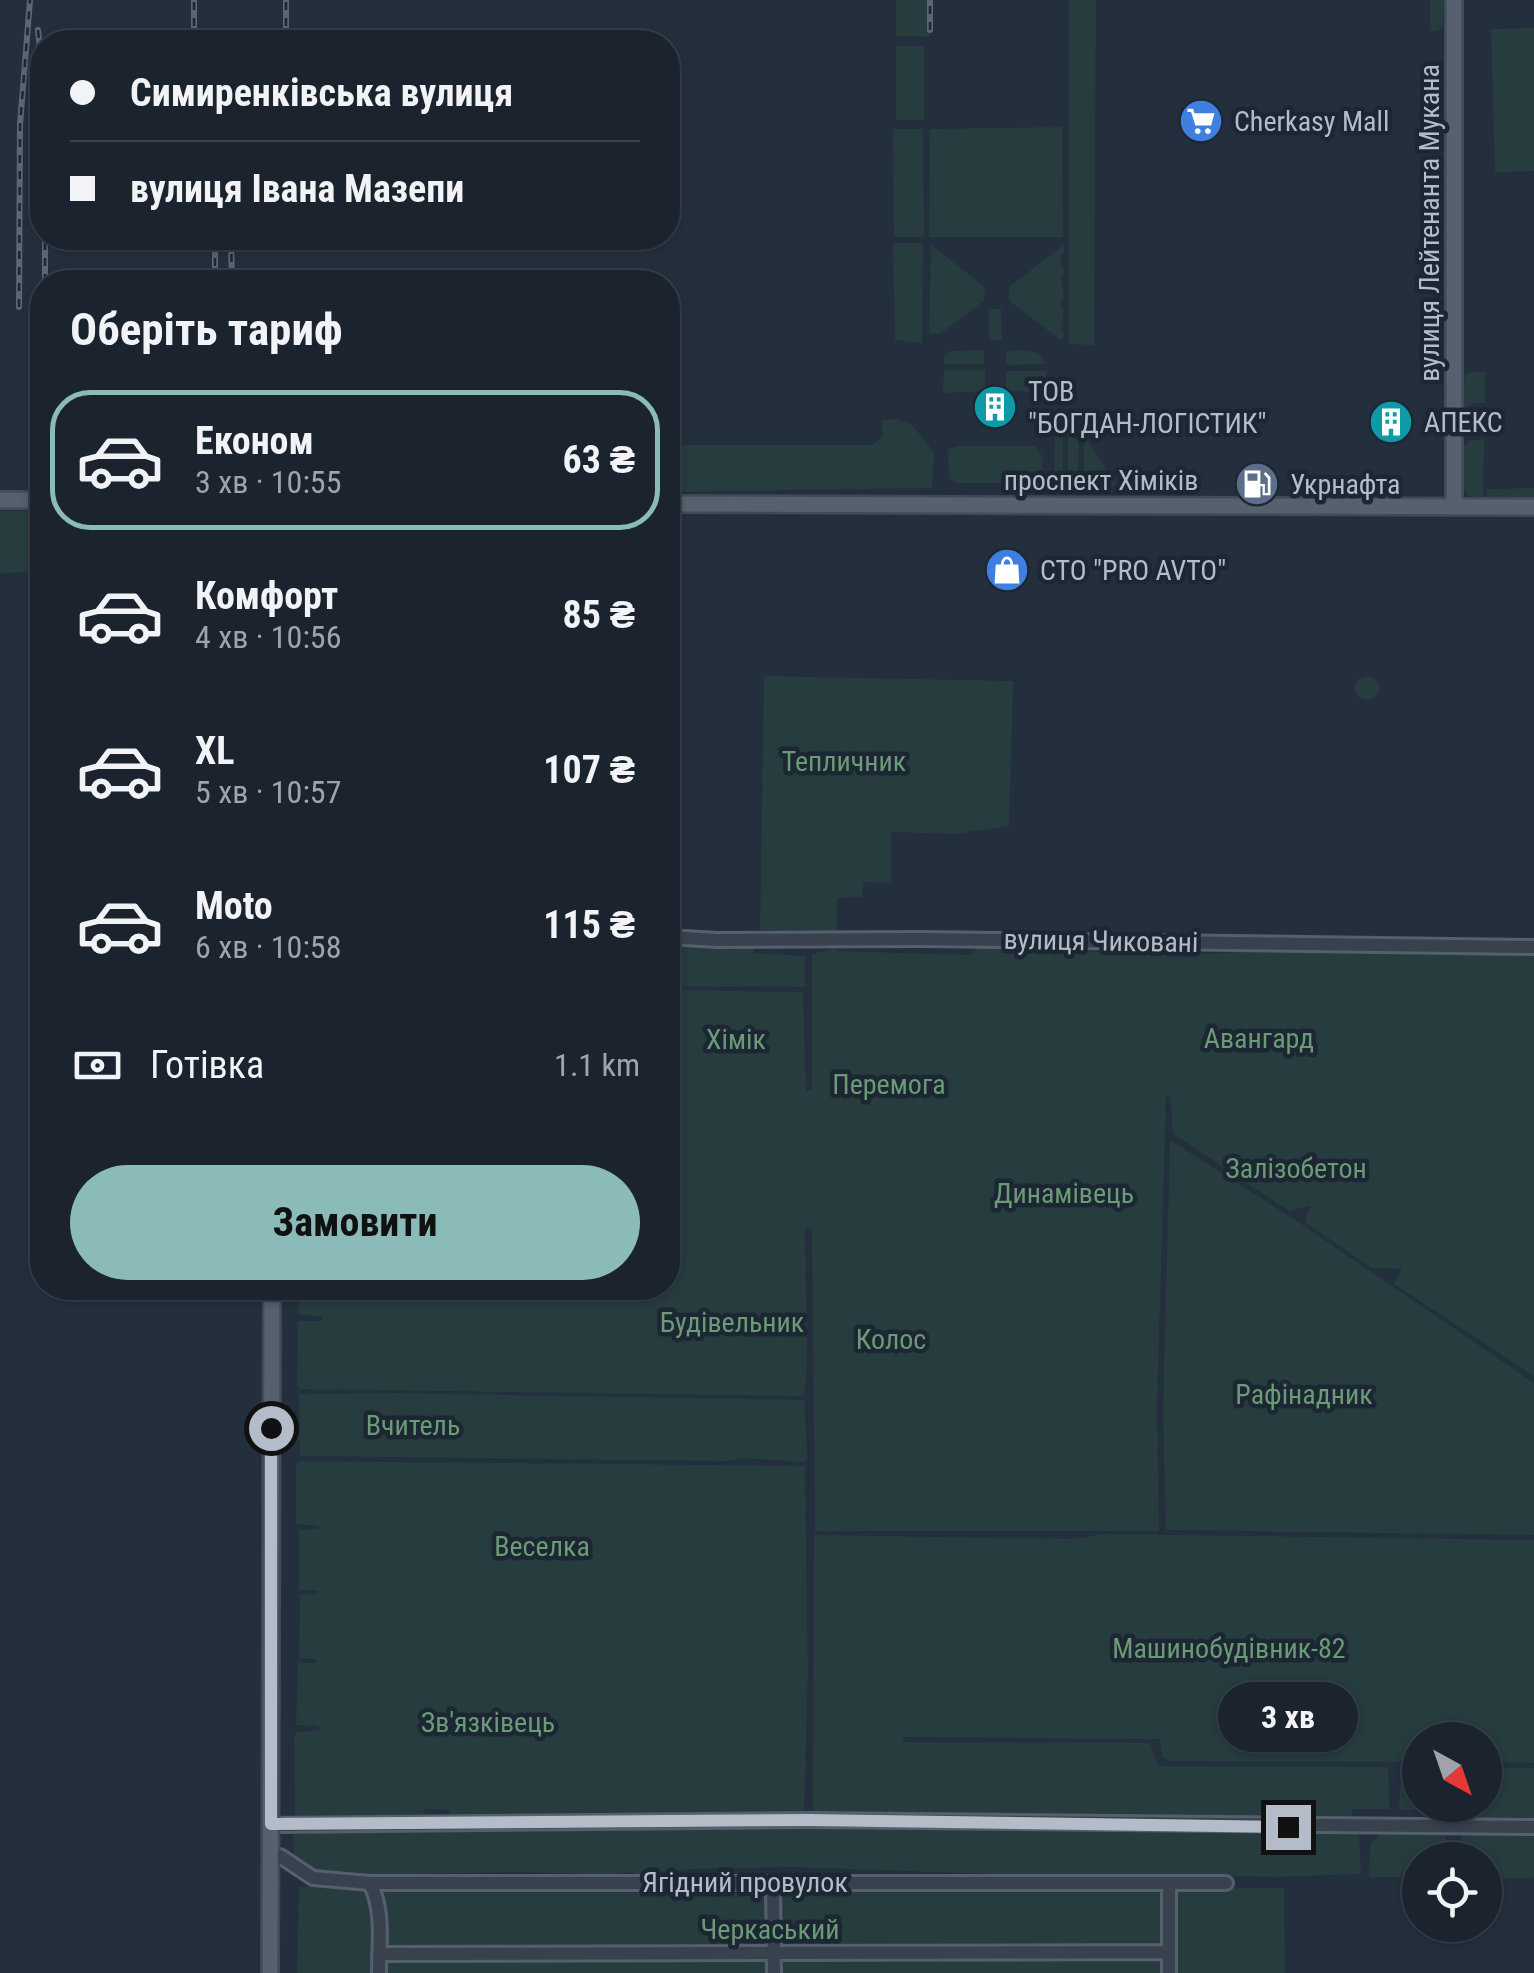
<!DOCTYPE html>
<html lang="uk">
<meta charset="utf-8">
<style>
body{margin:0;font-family:"Roboto Condensed",sans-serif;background:#242b36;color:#f1f3f6;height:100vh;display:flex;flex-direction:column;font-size:38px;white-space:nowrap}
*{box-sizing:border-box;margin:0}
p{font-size:32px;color:#a0a4aa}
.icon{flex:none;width:55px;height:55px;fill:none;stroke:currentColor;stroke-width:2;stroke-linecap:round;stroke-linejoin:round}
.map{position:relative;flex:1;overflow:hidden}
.panel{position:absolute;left:30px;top:270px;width:650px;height:1030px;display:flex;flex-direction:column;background:#1b232e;border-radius:40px;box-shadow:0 2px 8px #0004,0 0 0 2px #39404a}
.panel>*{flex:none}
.banner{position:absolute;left:30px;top:30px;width:650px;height:220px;border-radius:40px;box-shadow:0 2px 8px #0004,0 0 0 2px #39404a;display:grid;align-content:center;height:220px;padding:0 40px;background:#1b232e}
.needle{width:65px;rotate:140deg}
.tools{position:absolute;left:1402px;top:1722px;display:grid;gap:20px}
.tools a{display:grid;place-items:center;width:100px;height:100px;border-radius:50%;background:#1b232e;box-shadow:0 2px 8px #0004,0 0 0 2px #39404a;font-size:50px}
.end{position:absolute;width:45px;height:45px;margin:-22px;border:12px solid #b4bcc9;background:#111;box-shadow:0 0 0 5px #111}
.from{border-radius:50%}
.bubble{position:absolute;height:70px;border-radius:35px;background:#1b232e;box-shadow:0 2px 8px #0004,0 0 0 2px #39404a;font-size:32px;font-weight:700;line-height:70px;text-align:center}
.banner b{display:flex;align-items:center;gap:35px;height:95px;font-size:38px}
.banner b+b{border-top:2px solid #39404a}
.banner i{width:25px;height:25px;background:#f1f3f6}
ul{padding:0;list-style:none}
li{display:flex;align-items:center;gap:30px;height:140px;margin:0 20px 15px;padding:0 20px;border:5px solid transparent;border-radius:40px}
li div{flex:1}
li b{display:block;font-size:38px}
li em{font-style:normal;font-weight:700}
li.on{border-color:#8bbbb9}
li>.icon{width:90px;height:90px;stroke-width:1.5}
h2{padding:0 40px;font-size:45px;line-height:120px}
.pay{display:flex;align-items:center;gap:25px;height:110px;padding:0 40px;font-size:38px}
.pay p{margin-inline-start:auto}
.action{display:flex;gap:20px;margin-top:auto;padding:20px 40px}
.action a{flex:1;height:115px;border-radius:60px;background:#8bbbb9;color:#111;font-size:40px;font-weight:700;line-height:115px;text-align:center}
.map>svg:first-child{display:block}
</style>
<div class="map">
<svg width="1534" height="1973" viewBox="0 0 1534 1973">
<rect width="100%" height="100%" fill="#242f3e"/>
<path fill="#263c3f" d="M896,0H931L930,37L896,36Z
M1069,0H1096L1094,345L1069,344Z
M1430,0H1444L1443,26L1437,31H1430Z
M1534,28V171L1495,172L1491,29Z
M896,46H924V120H896Z
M1062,127L1063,237H929L930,129Z
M893,129H923L924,237H894Z
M893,243H923L922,343L895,340Z
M931,245L985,287L984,301L941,333L929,334Z
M1064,245V254L1061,255V267L1064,268V275L1061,276L1064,298L1061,299V309L1064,310L1060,331H1064L1062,341L1009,301V287Z
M989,309H1001L1002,340H989Z
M984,350V364H944V357L950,351Z
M1006,351C1021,351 1040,346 1045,364L1006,365Z
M944,370H985V391L943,393Z
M1006,371H1046V394L1006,390Z
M1472,372H1485V403H1475L1462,409L1465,374Z
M896,419L912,425L934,452L932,488L671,492V445H873L882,437L883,420Z
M1055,424H1063V485H1054Z
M1068,424H1078L1079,486H1068Z
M1084,435L1116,485H1084Z
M1484,439L1483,499L1469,497L1463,488L1462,449L1469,441Z
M956,446H1035L1043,457L1041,478L1033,483H956L949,478L948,450Z
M1243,486H1270L1277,496L1239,498L1236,492Z
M1534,488V499H1487V489Z
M0,511H42V572L0,573Z
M1355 688a12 12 0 1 1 24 0a12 12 0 1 1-24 0Z
M764,676L1013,681L1009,826L955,834L891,832V883L863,882L862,897L837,898V931L760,930Z
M677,944L753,945L754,953L805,956V987L668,986V950L676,951Z
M1232,946L1309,952L1534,951V1376L1394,1284L1402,1269L1372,1268L1305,1222L1310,1206L1289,1211L1173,1134L1170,1097H1166L1157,1405L1159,1531H815L812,1228H805L807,1364L804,1396L300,1389L297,1386L298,1321H323L322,1317L298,1314L300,1288H668V990L803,992L806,1091L812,1089V954L836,948L837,951L970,955L978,948C1063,950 1148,956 1231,953Z
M1170,1140L1292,1218L1534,1383V1535L1166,1530L1163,1410Z
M398,1393L805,1400L807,1459L804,1462L741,1458L726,1461L300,1456L299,1394Z
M300,1461L805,1466L808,1673L804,1817L500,1818L450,1817V1810L424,1809L423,1817L295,1821L294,1736L298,1732L321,1730L318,1726L296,1725L298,1663H316L317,1659L299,1658L300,1595L318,1594L317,1591L299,1590V1530L319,1529V1526L296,1524V1465Z
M1105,1534L1534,1540V1763L1485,1762V1740H1420V1762L1169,1761L1162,1756L1160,1739L903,1737V1742L1150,1743L1158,1766L1388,1767L1390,1809H1352V1822L816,1816L813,1812L814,1535L1075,1539Z
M1401,1767H1420V1805H1485V1767L1534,1768V1821L1432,1822V1810H1399Z
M819,1826L1354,1834L1359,1835L1361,1874L1273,1877L1170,1874L1107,1878L793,1867L691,1869L660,1872L654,1877L626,1872L616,1875L521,1872L368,1875L363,1878C339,1875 317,1873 294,1861L293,1832L294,1828Z
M1441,1833L1446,1836V1860H1420V1872L1402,1873L1401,1877H1370L1368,1874L1371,1843L1380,1834Z
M1462,1834L1534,1835V1878L1485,1879V1860H1457Z
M879,1885L1284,1888L1285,1973H297L299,1887Z"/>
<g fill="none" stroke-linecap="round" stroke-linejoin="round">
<g stroke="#565f6c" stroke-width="18">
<path id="minor" d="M668,937L717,940L921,939L1534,947
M271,1825L810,1820L1534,1827
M271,1857L280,1856L313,1878L370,1883H1226
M773,1882L774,1973
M370,1883C384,1910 379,1944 379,1973
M379,1954L1169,1952
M1169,1973V1883"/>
</g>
<g stroke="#414a57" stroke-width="20">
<path id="major" d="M1454,0V506
M0,500H42
M668,504L1534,507
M270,1973L272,1288"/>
</g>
<use href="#minor" stroke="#38414e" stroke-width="12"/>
<use href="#major" stroke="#56606e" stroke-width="15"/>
<g stroke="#5a6575" stroke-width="6">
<path id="rail" d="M38,30L42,70
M930,30V0
M194,42V0
M286,42V0
M231,238L232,282
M45,282V238
M215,282V238
M19,307L20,125L30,0"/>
</g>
<use href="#rail" stroke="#1d2633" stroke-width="2.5" stroke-dasharray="8" stroke-linecap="butt"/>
</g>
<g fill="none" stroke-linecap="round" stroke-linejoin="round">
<path stroke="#b4bcc9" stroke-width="12" d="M271,1428V1824L810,1820L1288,1827"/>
</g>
<defs>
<g id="supermarket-disc" transform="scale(2.25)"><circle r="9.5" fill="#3f7fe0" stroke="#1d2633"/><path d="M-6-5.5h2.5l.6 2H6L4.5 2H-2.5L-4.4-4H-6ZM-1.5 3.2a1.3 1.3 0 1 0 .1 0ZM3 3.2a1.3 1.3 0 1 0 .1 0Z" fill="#fff"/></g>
<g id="building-disc" transform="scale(2.25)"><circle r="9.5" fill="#0f9aa8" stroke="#1d2633"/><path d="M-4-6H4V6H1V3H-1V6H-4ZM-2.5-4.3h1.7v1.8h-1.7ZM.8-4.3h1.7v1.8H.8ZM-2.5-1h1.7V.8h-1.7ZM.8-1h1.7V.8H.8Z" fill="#fff"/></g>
<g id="fuel-disc" transform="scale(2.25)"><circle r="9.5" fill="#5c6f8a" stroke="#1d2633"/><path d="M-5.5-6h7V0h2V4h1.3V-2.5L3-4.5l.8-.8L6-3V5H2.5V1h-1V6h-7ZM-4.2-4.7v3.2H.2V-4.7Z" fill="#fff"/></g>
<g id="shop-disc" transform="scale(2.25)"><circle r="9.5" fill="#3f7fe0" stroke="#1d2633"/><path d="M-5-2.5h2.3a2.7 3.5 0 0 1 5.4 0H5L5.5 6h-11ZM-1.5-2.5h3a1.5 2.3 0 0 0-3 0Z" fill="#fff"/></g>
</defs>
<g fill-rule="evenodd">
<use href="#supermarket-disc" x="1201" y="121"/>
<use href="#building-disc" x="995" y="407"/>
<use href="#building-disc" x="1391" y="422"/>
<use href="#fuel-disc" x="1257" y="484"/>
<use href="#shop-disc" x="1007" y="570"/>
</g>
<g text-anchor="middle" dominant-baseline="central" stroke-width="9" stroke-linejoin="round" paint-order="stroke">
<g font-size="28" fill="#b4bcc9" stroke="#1d2633" text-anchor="start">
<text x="1234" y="121">Cherkasy Mall</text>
<text x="1028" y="391">ТОВ<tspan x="1028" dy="32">"БОГДАН-ЛОГІСТИК"</tspan></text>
<text x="1424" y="422">АПЕКС</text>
<text x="1290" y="484">Укрнафта</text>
<text x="1040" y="570">СТО "PRO AVTO"</text>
</g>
<g font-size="28" fill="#b4bcc9" stroke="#1d2633">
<text transform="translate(1429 223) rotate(-90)">вулиця Лейтенанта Мукана</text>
<text x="1101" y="480">проспект Хіміків</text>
<text transform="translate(1101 941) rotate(1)">вулиця Чиковані</text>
<text x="745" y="1882">Ягідний провулок</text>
</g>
<g font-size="28" fill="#6b9a76" stroke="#1d2633">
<text x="844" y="761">Тепличник</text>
<text x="1259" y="1038">Авангард</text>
<text x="736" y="1039">Хімік</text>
<text x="889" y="1084">Перемога</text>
<text x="1296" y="1168">Залізобетон</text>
<text x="1064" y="1193">Динамівець</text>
<text x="732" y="1322">Будівельник</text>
<text x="891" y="1339">Колос</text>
<text x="1304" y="1394">Рафінадник</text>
<text x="413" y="1425">Вчитель</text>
<text x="542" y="1546">Веселка</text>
<text x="1229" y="1648">Машинобудівник-82</text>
<text x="488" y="1722">Зв'язківець</text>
<text x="770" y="1929">Черкаський</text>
</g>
</g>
</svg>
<div class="tools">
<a><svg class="needle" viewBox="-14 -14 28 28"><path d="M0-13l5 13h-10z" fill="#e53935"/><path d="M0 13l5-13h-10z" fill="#a0a4aa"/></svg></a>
<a><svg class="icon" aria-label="locate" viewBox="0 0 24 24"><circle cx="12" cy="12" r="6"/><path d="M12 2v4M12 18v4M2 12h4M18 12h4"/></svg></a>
</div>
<i class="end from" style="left:271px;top:1428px"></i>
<i class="end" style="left:1288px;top:1827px"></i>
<div class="bubble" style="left:1218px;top:1682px;width:140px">3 хв</div>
<div class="banner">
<b><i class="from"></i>Симиренківська вулиця</b>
<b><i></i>вулиця Івана Мазепи</b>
</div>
<section class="panel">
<h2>Оберіть тариф</h2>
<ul>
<li class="on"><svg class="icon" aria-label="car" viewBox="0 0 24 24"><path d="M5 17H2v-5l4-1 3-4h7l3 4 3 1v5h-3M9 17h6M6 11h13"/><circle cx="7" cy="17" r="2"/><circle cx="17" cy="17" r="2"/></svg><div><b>Економ</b><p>3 хв · 10:55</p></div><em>63 ₴</em></li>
<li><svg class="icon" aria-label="car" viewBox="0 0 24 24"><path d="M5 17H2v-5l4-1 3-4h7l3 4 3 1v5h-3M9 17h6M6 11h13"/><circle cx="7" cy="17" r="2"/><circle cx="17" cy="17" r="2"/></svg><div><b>Комфорт</b><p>4 хв · 10:56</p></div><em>85 ₴</em></li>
<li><svg class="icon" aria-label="car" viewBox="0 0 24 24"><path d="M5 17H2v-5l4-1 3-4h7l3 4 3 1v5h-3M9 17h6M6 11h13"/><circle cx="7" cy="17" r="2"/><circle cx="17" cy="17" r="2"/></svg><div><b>XL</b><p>5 хв · 10:57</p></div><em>107 ₴</em></li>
<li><svg class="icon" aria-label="car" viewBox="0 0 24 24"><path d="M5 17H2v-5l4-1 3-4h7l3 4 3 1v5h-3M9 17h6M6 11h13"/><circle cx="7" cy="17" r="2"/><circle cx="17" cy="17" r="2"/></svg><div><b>Moto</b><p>6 хв · 10:58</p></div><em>115 ₴</em></li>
</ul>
<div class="pay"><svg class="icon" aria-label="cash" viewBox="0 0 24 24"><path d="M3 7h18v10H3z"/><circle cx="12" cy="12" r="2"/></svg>Готівка<p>1.1 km</p></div>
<div class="action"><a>Замовити</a></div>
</section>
</div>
